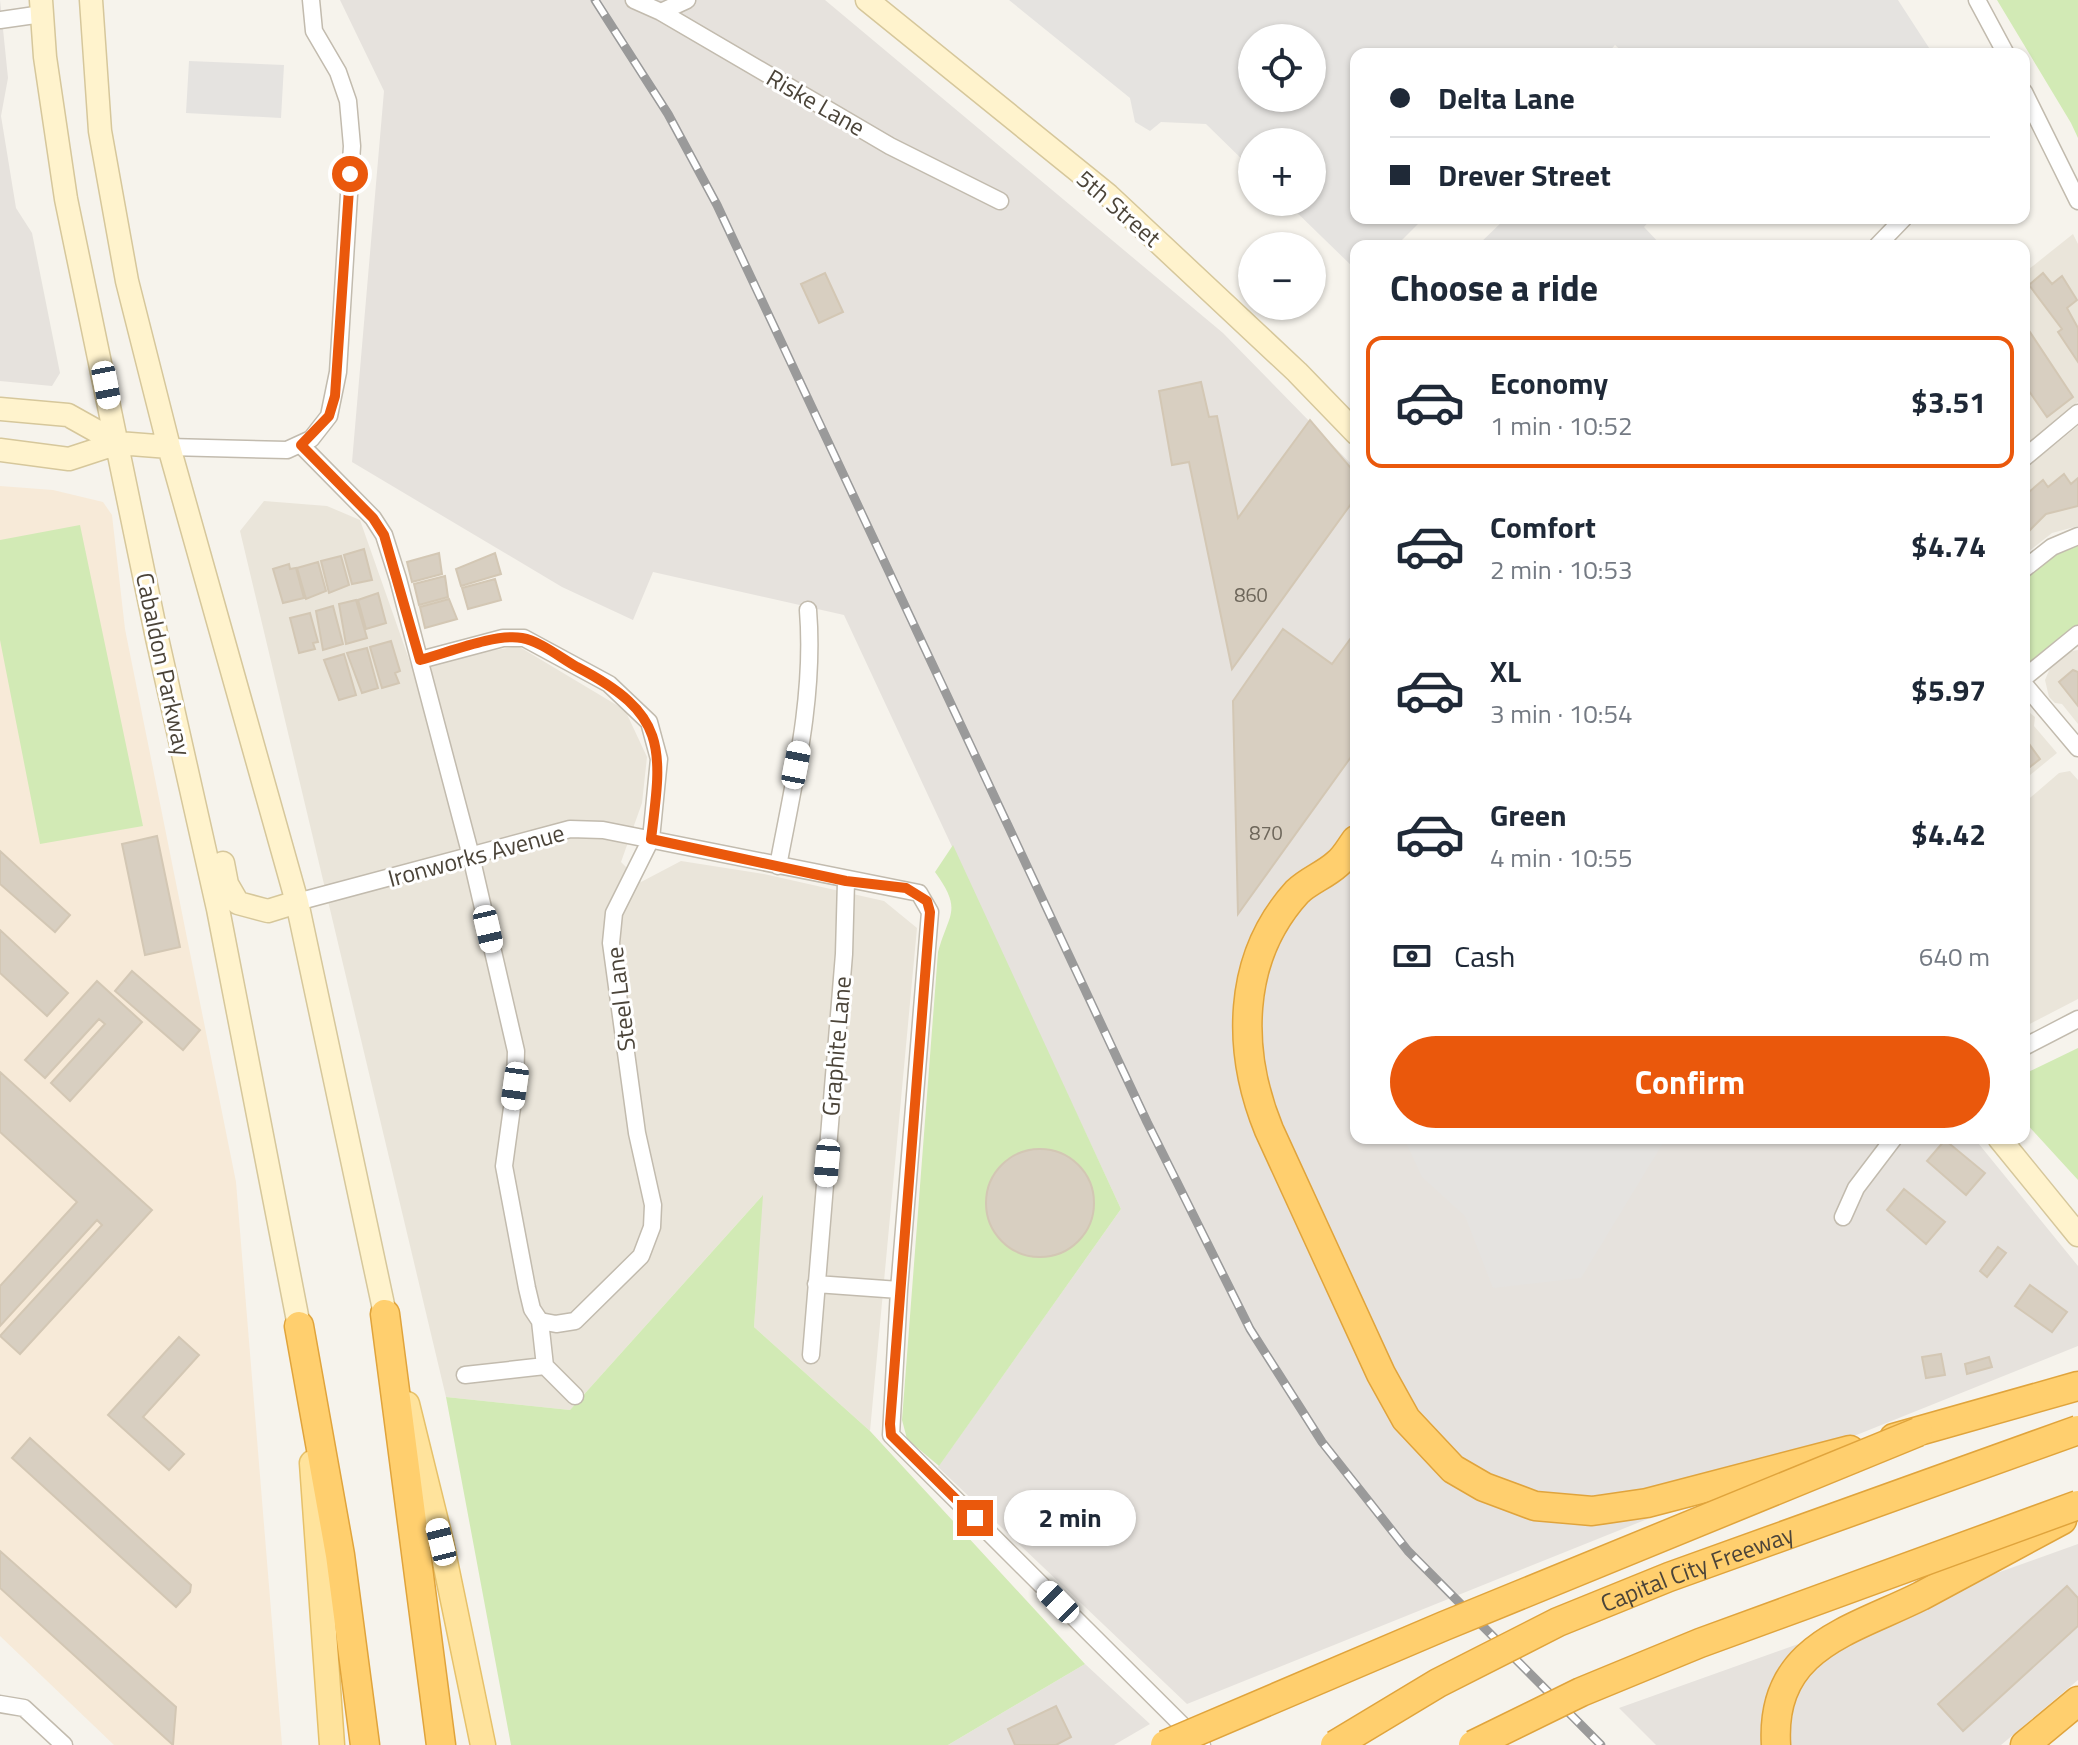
<!DOCTYPE html>
<meta charset="utf-8">
<style>
body{margin:0;font-family:"Titillium Web",sans-serif;background:#f2f2f3;color:#1f2937;height:100vh;display:flex;flex-direction:column;font-size:30px;white-space:nowrap}
*{box-sizing:border-box;margin:0}
p{font-size:26px;color:#747a83}
.icon{flex:none;width:44px;height:44px;fill:none;stroke:currentColor;stroke-width:2;stroke-linecap:round;stroke-linejoin:round}
.map{position:relative;flex:1;overflow:hidden}
.side{position:absolute;left:1350px;top:240px;width:680px;height:904px;display:flex;flex-direction:column;background:#fff;border-radius:16px;box-shadow:0 2px 6px #0004}
.side>*{flex:none}
.banner{position:absolute;left:1350px;top:48px;width:680px;height:176px;border-radius:16px;box-shadow:0 2px 6px #0004;display:grid;align-content:center;height:176px;padding:0 40px;background:#fff}
.fabs{position:absolute;left:1238px;top:24px;display:grid;gap:16px}
.fabs a{display:grid;place-items:center;width:88px;height:88px;border-radius:50%;background:#fff;box-shadow:0 2px 6px #0004;font-size:40px}
.end{position:absolute;width:36px;height:36px;margin:-18px;border:10px solid #ea580c;background:#fff;box-shadow:0 0 0 4px #fff}
.from{border-radius:50%}
.bubble{position:absolute;height:56px;border-radius:28px;background:#fff;box-shadow:0 2px 6px #0004;font-size:26px;font-weight:700;line-height:56px;text-align:center}
.car{position:absolute;width:24px;height:48px;margin:-24px -12px;border-radius:10px;box-shadow:0 0 6px 2px #0007;background:linear-gradient(#fff 24%,#345 0 40%,#fff 0 76%,#345 0 86%,#fff 0)}
.banner b{display:flex;align-items:center;gap:28px;height:76px;font-size:30px}
.banner b+b{border-top:2px solid #e0e1e3}
.banner i{width:20px;height:20px;background:#1f2937}
ul{padding:0;list-style:none}
li{display:flex;align-items:center;gap:24px;height:132px;margin:0 16px 12px;padding:0 24px;border:4px solid transparent;border-radius:16px}
li div{flex:1}
li b{display:block;font-size:30px}
li em{font-style:normal;font-weight:700}
li.active{border-color:#ea580c}
li>.icon{width:72px;height:72px;stroke-width:1.5}
h2{padding:0 40px;font-size:36px;line-height:96px}
.pay{display:flex;align-items:center;gap:20px;height:88px;padding:0 40px;font-size:30px}
.pay p{margin-inline-start:auto}
.action{display:flex;gap:16px;margin-top:auto;padding:16px 40px}
.action a{flex:1;height:92px;border-radius:48px;background:#ea580c;color:#fff;font-size:32px;font-weight:700;line-height:92px;text-align:center}
.map>svg:first-child{display:block}
</style>
<div class="map">
<svg width="2078" height="1745" viewBox="0 0 2078 1745">
<rect width="100%" height="100%" fill="#f6f3ec"/>
<path fill="#eae5da" d="M2073,234L2078,244V402L2024,446V273Z
M2078,426V526L2052,533L2024,555V469Z
M264,501L327,506L360,520L411,665L518,646L625,710L647,757L642,803L621,862L641,882L681,861L764,874L884,901L917,928L870,1431L754,1327L762,1196L570,1410L446,1397L240,531Z
M2078,650V724L2062,704L2055,703L2049,697L2045,680L2051,666L2066,652Z
M2024,708L2035,717L2034,726L2057,753L2024,780Z
M2070,771L2078,780V999L2024,1027V803L2059,773Z"/>
<path fill="#f7ead8" d="M0,486L53,490L103,502L112,515L125,629L236,1182L282,1745H114L0,1636Z"/>
<path fill="#e6e2dd" d="M0,0L8,78L1,116L16,208L32,233L60,373L52,386L0,381Z
M340,0H825L1223,333L1356,469V1138H1974L2078,1266V1346L1187,1704L938,1467L1121,1209L844,615L653,572L633,620L562,587L352,462L384,91Z
M2078,1544V1680L2001,1745H1656L1619,1708Z
M1085,1664L1150,1724L1114,1745H948Z"/>
<path fill="#d2eab5" d="M1997,0H2078V138L2071,123Z
M80,525L143,826L40,844L0,640V540Z
M2078,544V625L2024,670V580L2055,554Z
M953,845L1121,1209L939,1466L907,1439L902,1420L938,952C949,912 963,911 935,872Z
M2078,1048V1180L2024,1121V1074Z
M763,1195L754,1327L870,1431L1085,1664L948,1745H511L446,1397L570,1410Z"/>
<path fill="#e5e3e0" fill-rule="evenodd" d="M1009,0H1898L1933,54H1625L1615,45L1607,54H1356V218H1424L1396,246H1356V270L1286,202H1312V142H1252V169L1206,124L1161,122L1150,131L1135,122L1130,98ZM1312,38V98H1252V38Z
M189,61L284,65L281,118L186,113Z
M1506,218H1652L1644,227L1662,246H1477Z
M1404,1138H1666L1581,1278L1493,1288L1465,1216L1422,1177Z"/>
<path fill="#d8cfc1" stroke="#d3c7b4" stroke-width="2" d="M825,273L843,312L819,323L801,284Z
M2043,273L2052,284L2062,276L2077,300L2067,308L2078,328V362L2058,332L2062,329L2029,285Z
M2024,323L2073,397L2047,417L2024,384Z
M1201,382L1209,417L1217,416L1238,518L1310,420L1356,474V497L1232,669L1189,462L1172,465L1159,391Z
M2064,474L2071,484L2078,478V506L2046,514L2024,536V492H2029L2043,480L2048,487Z
M364,549L372,580L352,584L344,555Z
M439,553L442,574L412,582L407,562Z
M495,553L501,574L461,586L456,569Z
M341,556L349,585L329,593L321,561Z
M318,562L326,591L306,599L297,568Z
M289,564L290,569L296,568L304,598L283,603L273,569Z
M445,576L448,597L419,605L414,584Z
M495,579L501,600L468,609L462,588Z
M378,593L386,623L366,629L358,600Z
M449,599L457,619L425,628L420,607Z
M356,600L367,638L346,644L339,604Z
M333,606L343,644L323,650L316,611Z
M310,613L318,642L313,643L315,649L299,653L290,618Z
M1283,629L1332,664L1356,631V750L1238,914L1233,701Z
M391,641L400,671L395,673L399,683L382,688L370,647Z
M367,648L378,688L362,693L347,653Z
M344,654L356,695L339,700L324,660Z
M2073,670L2078,672V706L2059,682Z
M2024,737L2040,759L2025,771L2024,770Z
M157,836L180,947L145,955L122,844Z
M0,851L70,915L55,932L0,884Z
M0,930L68,993L47,1016L0,973Z
M132,971L200,1030L183,1050L115,991Z
M97,981L142,1022L70,1101L51,1083L105,1024L99,1019L45,1078L25,1060Z
M0,1072L152,1210L20,1354L0,1336L102,1225L97,1220L0,1326V1286L77,1202L0,1132Z
M1945,1140L1985,1173L1966,1195L1927,1161Z
M986 1203a54 54 0 1 1 108 0a54 54 0 1 1-108 0Z
M1904,1189L1945,1222L1926,1244L1887,1210Z
M1998,1247L2006,1253L1987,1277L1980,1271Z
M2030,1285L2067,1312L2052,1332L2015,1306Z
M179,1337L199,1355L143,1417L184,1454L169,1470L108,1415Z
M1941,1354L1945,1375L1926,1378L1922,1357Z
M1989,1357L1992,1367L1967,1374L1965,1364Z
M30,1438L191,1585L190,1592L176,1607L12,1458Z
M0,1551L176,1707L173,1745L0,1588Z
M2067,1586L2078,1598V1626L1963,1731L1938,1704Z
M1056,1706L1071,1737L1056,1745H1015L1008,1729Z"/>
<g fill="none" stroke-linecap="round" stroke-linejoin="round">
<g stroke="#c2bbae" stroke-width="19">
<path id="minor" d="M634,0L661,12L890,146L1000,201
M1977,0L2006,54
M661,12L687,0
M0,20L42,14
M2024,92L2078,201
M1877,246L1904,218
M301,445L373,518L384,535L398,579L471,856L516,1051L515,1086L504,1166L527,1288L532,1309L540,1321L556,1324L575,1321L641,1256L652,1227L653,1205L637,1133L611,943L614,913L651,839L659,759L649,722L609,684L524,638H503L420,660
M169,447L287,450L311,439L329,416L338,372L352,146L348,101L338,72L314,31L311,0
M2024,458L2078,413
M2024,569L2052,547L2078,536
M2024,678L2078,634
M2024,684L2078,748
M778,866C794,781 815,696 808,610
M297,902L570,829L603,830L919,893L930,912L899,1290L891,1435L1202,1745
M2024,1047L2078,1019
M1843,1217L1856,1188L1894,1138
M816,1284L899,1290
M540,1321L545,1366L575,1396
M811,1355L844,954L846,881
M465,1375L545,1366
M0,1704L24,1708L64,1745"/>
</g>
<g stroke="#d6c79b" stroke-width="25">
<path id="secondary" d="M41,0L45,57L66,199L157,638L218,909L299,1326
M91,0L100,131L127,281L169,447L297,902L385,1314
M867,0L1108,195L1297,372L1356,433
M0,409L68,415L118,443
M0,450L69,459L118,443L169,447
M223,863L227,884L238,903L268,911L297,902
M1999,1138L2078,1235"/>
</g>
<g stroke="#e6c16a" stroke-width="27">
<path id="primary" d="M407,1404L441,1542L483,1745
M312,1463L332,1745"/>
</g>
<g stroke="#e0a43c" stroke-width="31">
<path id="motorway" d="M1356,840C1350,848 1345,858 1337,864C1325,875 1308,881 1297,892C1236,959 1237,1052 1269,1130L1381,1374L1406,1419L1453,1469L1484,1487L1535,1506L1592,1511L1647,1503L1850,1450
M385,1314L441,1745
M299,1326L340,1555L365,1745
M1894,1438L2078,1386
M1776,1745C1770,1646 1851,1631 1921,1596C1968,1571 2015,1545 2062,1520
M2025,1745L2078,1701"/>
</g>
<use href="#minor" stroke="#fff" stroke-width="16"/>
<use href="#secondary" stroke="#fff3cd" stroke-width="22"/>
<use href="#primary" stroke="#ffe39c" stroke-width="24"/>
<use href="#motorway" stroke="#ffcf6e" stroke-width="28"/>
<g stroke="#9a9a9a" stroke-width="9">
<path id="rail" d="M595,0L668,114L717,205L1147,1122L1250,1329L1322,1442L1408,1551L1601,1745"/>
</g>
<use href="#rail" stroke="#fff" stroke-width="6" stroke-dasharray="18" stroke-linecap="butt"/>
<g stroke="#e0a43c" stroke-width="31" stroke-linecap="butt">
<g id="motorway-bridge">
<path d="M1165,1745L1444,1626L1918,1432"/>
<path id="s1" d="M1335,1745L1438,1683L1558,1622L1669,1577L2078,1430"/>
<path d="M1473,1745L1581,1692L1700,1643L2078,1505"/>
</g>
</g>
<use href="#motorway-bridge" stroke="#ffcf6e" stroke-width="28"/>
</g>
<g fill="none" stroke-linecap="round" stroke-linejoin="round">
<path stroke="#ea580c" stroke-width="10" d="M350,174L335,396L329,416L301,445L373,518L384,535L420,660C447,653 495,633 522,638C540,641 561,658 577,667C667,714 663,746 651,839L846,881L906,888L927,901L930,912L890,1424L891,1435L975,1518"/>
</g>
<g text-anchor="middle" dominant-baseline="central" stroke-width="6" stroke-linejoin="round" paint-order="stroke">
<g font-size="20" fill="#6e675b">
<text x="1251" y="594">860</text>
<text x="1266" y="832">870</text>
</g>
<g font-size="24" fill="#4b4439" stroke="#fff">
<text transform="translate(816 102) rotate(30)">Riske Lane</text>
<text transform="translate(1119 208) rotate(41)">5th Street</text>
<text transform="translate(164 664) rotate(78)">Cabaldon Parkway</text>
<text transform="translate(476 855) rotate(-15)">Ironworks Avenue</text>
<text transform="translate(620 999) rotate(-97)">Steel Lane</text>
<text transform="translate(836 1046) rotate(-85)">Graphite Lane</text>
<text stroke="none"><textPath href="#s1" startOffset="404">Capital City Freeway</textPath></text>
</g>
</g>
</svg>
<div class="fabs">
<a><svg class="icon" aria-label="locate" viewBox="0 0 24 24"><circle cx="12" cy="12" r="6"/><path d="M12 2v4M12 18v4M2 12h4M18 12h4"/></svg></a>
<a>+</a>
<a>−</a>
</div>
<i class="end from" style="left:350px;top:174px"></i>
<i class="end" style="left:975px;top:1518px"></i>
<div class="bubble" style="left:1004px;top:1490px;width:132px">2 min</div>
<i class="car" style="left:106px;top:385px;rotate:169deg"></i>
<i class="car" style="left:796px;top:765px;rotate:11deg"></i>
<i class="car" style="left:488px;top:929px;rotate:167deg"></i>
<i class="car" style="left:515px;top:1086px;rotate:188deg"></i>
<i class="car" style="left:827px;top:1163px;rotate:185deg"></i>
<i class="car" style="left:441px;top:1542px;rotate:346deg"></i>
<i class="car" style="left:1058px;top:1602px;rotate:315deg"></i>
<div class="banner">
<b><i class="from"></i>Delta Lane</b>
<b><i></i>Drever Street</b>
</div>
<section class="side">
<h2>Choose a ride</h2>
<ul>
<li class="active"><svg class="icon" aria-label="car" viewBox="0 0 24 24"><path d="M5 17H2v-5l4-1 3-4h7l3 4 3 1v5h-3M9 17h6M6 11h13"/><circle cx="7" cy="17" r="2"/><circle cx="17" cy="17" r="2"/></svg><div><b>Economy</b><p>1 min · 10:52</p></div><em>$3.51</em></li>
<li><svg class="icon" aria-label="car" viewBox="0 0 24 24"><path d="M5 17H2v-5l4-1 3-4h7l3 4 3 1v5h-3M9 17h6M6 11h13"/><circle cx="7" cy="17" r="2"/><circle cx="17" cy="17" r="2"/></svg><div><b>Comfort</b><p>2 min · 10:53</p></div><em>$4.74</em></li>
<li><svg class="icon" aria-label="car" viewBox="0 0 24 24"><path d="M5 17H2v-5l4-1 3-4h7l3 4 3 1v5h-3M9 17h6M6 11h13"/><circle cx="7" cy="17" r="2"/><circle cx="17" cy="17" r="2"/></svg><div><b>XL</b><p>3 min · 10:54</p></div><em>$5.97</em></li>
<li><svg class="icon" aria-label="car" viewBox="0 0 24 24"><path d="M5 17H2v-5l4-1 3-4h7l3 4 3 1v5h-3M9 17h6M6 11h13"/><circle cx="7" cy="17" r="2"/><circle cx="17" cy="17" r="2"/></svg><div><b>Green</b><p>4 min · 10:55</p></div><em>$4.42</em></li>
</ul>
<div class="pay"><svg class="icon" aria-label="cash" viewBox="0 0 24 24"><path d="M3 7h18v10H3z"/><circle cx="12" cy="12" r="2"/></svg>Cash<p>640 m</p></div>
<div class="action"><a>Confirm</a></div>
</section>
</div>
